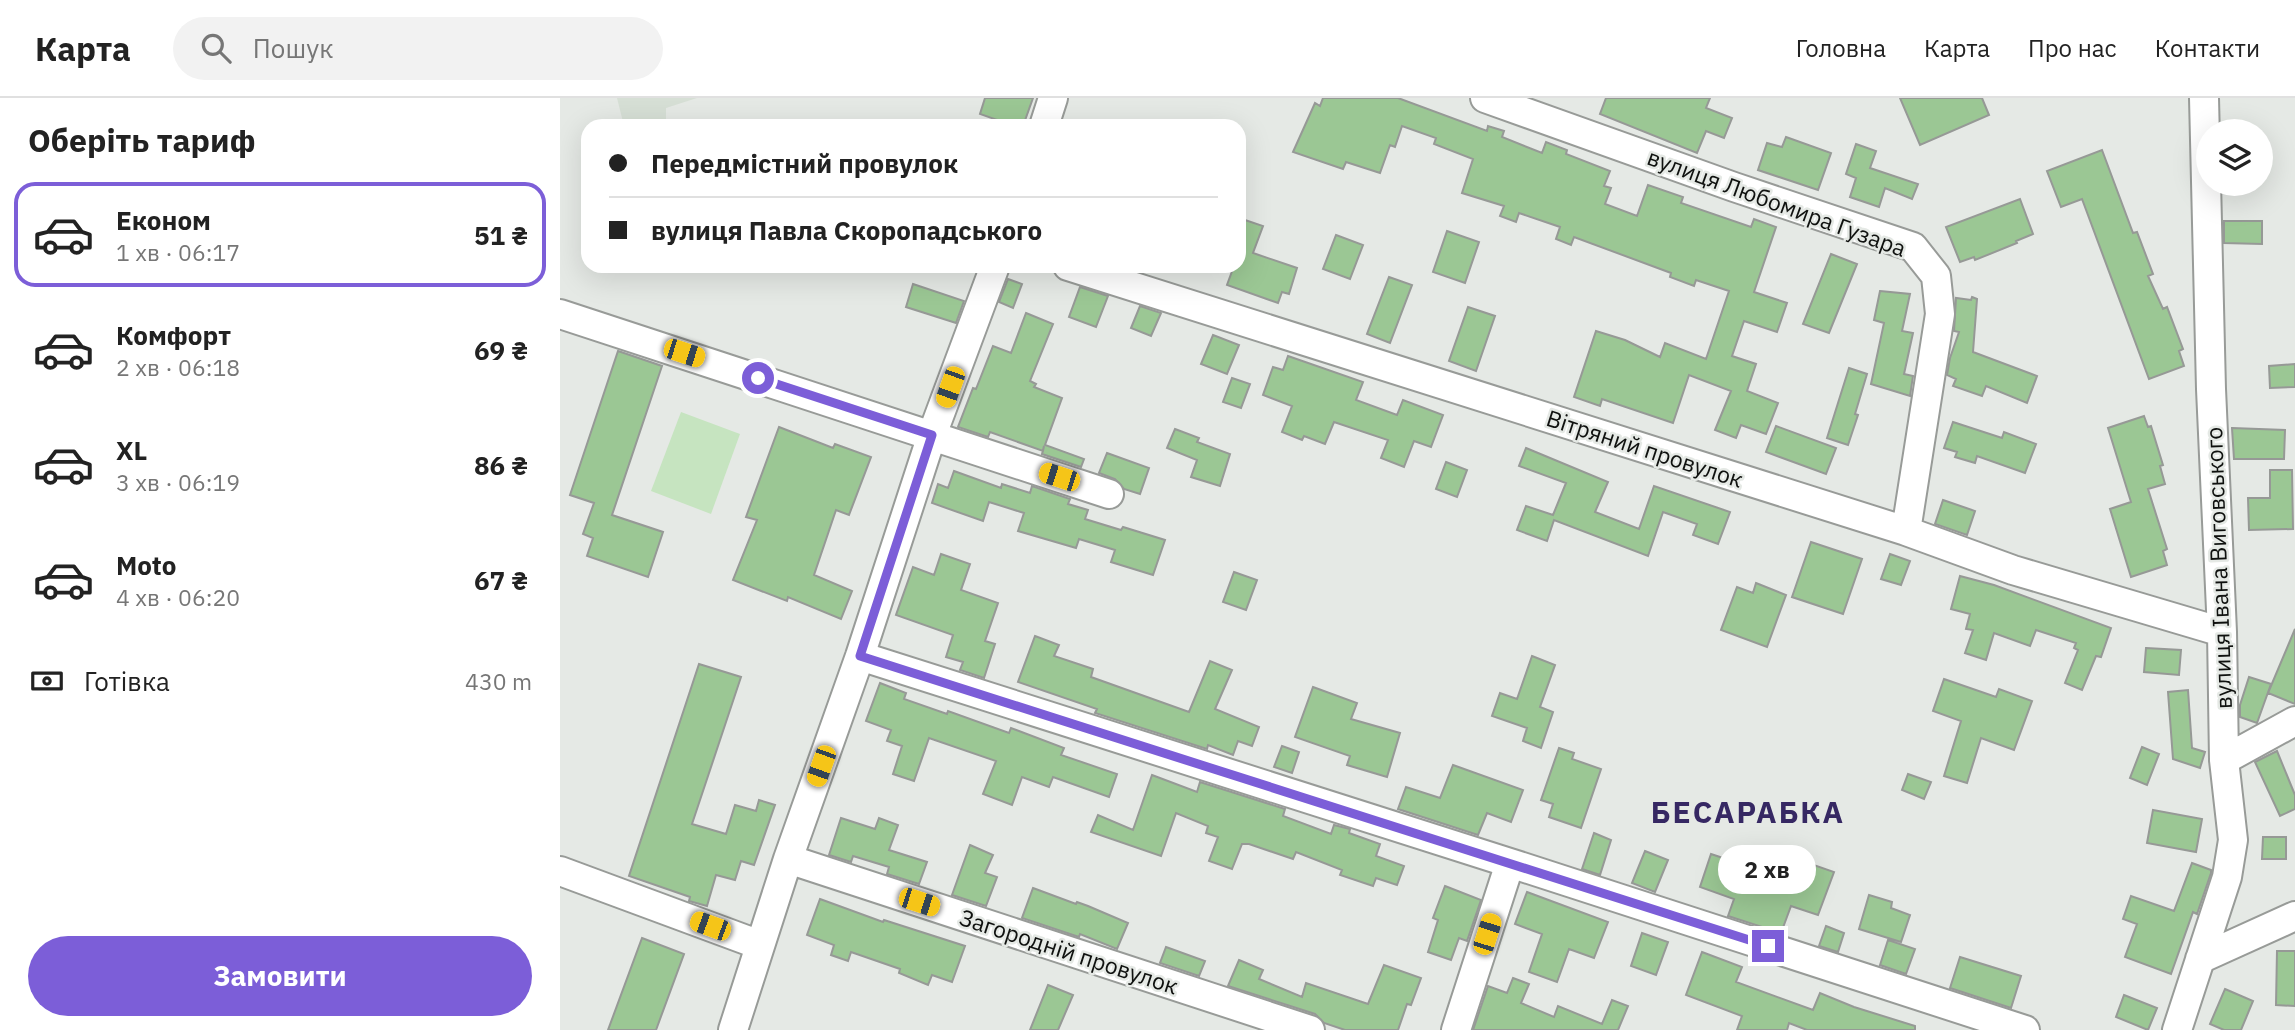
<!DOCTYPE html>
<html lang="uk">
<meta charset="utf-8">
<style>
body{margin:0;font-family:"IBM Plex Sans",sans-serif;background:#f2f2f2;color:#222;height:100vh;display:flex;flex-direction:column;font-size:26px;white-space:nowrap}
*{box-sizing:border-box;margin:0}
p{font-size:23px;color:#767676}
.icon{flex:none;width:38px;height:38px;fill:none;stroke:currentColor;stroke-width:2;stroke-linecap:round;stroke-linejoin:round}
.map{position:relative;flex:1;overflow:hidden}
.side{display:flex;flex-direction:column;background:#fff;width:560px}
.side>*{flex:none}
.banner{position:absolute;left:21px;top:21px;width:665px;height:154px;border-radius:21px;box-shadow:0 7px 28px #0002;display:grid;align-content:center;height:154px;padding:0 28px;background:#fff}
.controls{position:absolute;left:1636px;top:21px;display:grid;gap:14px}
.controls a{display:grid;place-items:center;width:77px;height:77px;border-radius:50%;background:#fff;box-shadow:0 7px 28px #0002;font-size:35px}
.end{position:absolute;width:32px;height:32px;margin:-16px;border:9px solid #7c5ed8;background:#fff;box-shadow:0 0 0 4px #fff}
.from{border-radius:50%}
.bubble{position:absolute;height:49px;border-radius:24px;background:#fff;box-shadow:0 7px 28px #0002;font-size:23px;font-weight:800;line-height:49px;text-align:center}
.car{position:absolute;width:21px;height:42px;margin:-21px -10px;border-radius:9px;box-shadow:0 0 5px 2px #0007;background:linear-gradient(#f5c518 24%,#345 0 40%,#f5c518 0 76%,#345 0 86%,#f5c518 0)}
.banner b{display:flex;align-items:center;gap:24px;height:66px;font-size:26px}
.banner b+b{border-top:2px solid #e0e0e0}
.banner i{width:18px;height:18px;background:#222}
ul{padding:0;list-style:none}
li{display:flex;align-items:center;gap:21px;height:105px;margin:0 14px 10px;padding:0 14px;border:4px solid transparent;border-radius:21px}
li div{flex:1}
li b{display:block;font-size:26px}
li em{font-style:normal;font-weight:800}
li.current{border-color:#7c5ed8}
li>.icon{width:63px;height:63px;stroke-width:1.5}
h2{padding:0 28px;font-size:32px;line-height:84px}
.pay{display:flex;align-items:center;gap:18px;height:77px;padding:0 28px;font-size:26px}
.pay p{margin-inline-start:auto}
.primary-button{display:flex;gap:14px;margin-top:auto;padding:14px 28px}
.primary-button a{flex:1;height:80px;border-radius:42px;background:#7c5ed8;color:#fff;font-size:28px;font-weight:800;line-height:80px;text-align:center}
header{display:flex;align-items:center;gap:42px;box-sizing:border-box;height:98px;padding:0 35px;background:#fff;border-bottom:2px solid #e0e0e0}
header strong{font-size:33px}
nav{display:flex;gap:38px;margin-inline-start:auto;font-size:24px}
.search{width:490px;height:63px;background:#f2f2f2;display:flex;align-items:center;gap:18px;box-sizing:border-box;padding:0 24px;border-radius:38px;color:#767676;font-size:26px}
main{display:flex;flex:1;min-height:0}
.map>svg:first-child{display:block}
</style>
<header>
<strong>Карта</strong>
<div class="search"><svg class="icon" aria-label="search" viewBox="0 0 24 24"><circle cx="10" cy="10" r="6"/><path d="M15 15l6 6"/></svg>Пошук</div>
<nav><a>Головна</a><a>Карта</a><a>Про нас</a><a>Контакти</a></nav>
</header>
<main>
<section class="side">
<h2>Оберіть тариф</h2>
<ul>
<li class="current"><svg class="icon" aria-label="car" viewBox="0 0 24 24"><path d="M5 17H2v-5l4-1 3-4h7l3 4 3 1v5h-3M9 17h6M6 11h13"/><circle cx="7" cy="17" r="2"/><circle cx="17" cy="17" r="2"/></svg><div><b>Економ</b><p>1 хв · 06:17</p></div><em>51 ₴</em></li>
<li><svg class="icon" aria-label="car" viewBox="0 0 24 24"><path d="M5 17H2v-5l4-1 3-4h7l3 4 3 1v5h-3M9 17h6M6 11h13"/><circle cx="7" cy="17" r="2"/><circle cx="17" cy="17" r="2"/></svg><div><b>Комфорт</b><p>2 хв · 06:18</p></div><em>69 ₴</em></li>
<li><svg class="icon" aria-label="car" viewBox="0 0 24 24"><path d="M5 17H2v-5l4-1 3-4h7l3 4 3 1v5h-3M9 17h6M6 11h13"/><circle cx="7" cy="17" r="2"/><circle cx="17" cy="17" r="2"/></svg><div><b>XL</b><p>3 хв · 06:19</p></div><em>86 ₴</em></li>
<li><svg class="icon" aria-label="car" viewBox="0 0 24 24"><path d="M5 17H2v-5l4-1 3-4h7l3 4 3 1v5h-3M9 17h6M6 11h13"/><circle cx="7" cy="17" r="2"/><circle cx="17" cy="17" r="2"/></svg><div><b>Moto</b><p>4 хв · 06:20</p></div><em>67 ₴</em></li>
</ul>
<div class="pay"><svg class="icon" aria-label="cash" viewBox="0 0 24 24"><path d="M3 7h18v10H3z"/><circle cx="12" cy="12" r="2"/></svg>Готівка<p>430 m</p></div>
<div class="primary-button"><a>Замовити</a></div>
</section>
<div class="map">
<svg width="1735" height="932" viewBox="0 0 1735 932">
<rect width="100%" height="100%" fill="#e5e9e5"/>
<path fill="#d6dfd5" d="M57,0H137L106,10V23L82,28H64Z"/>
<path fill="#c6e4c0" d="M121,314L180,336L151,416L91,393Z"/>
<path fill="#9bc794" stroke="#969996" stroke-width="2" d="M425,0H473L463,28H454L420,16Z
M763,0H838L927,33L928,28L944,33L942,39L982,55L986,44L1007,52L1006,56L1050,73L1044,88L1051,90L1045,106L1077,118L1088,87L1123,99L1121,105L1191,129L1194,121L1216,129L1194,194L1227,205L1217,234L1184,223L1172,258L1196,266L1187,293L1218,305L1206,336L1181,327L1176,340L1155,332L1171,293L1129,277L1113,325L1042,301L1040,308L1014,299L1036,233L1065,242L1100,259L1105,245L1146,261L1169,193L1136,182L1134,188L1110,179L1111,175L1014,139L1011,147L996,141L1000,129L959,115L956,124L940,118L944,108L902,95L913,61L874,46L876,40L842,28L835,49L830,47L820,75L786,64L783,71L733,54L755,5L760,8Z
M1046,0H1150L1146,10L1172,20L1164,40L1146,33L1137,55L1040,16Z
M1340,0H1422L1429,17L1360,47Z
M1226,39L1271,55L1258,92L1198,72L1207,45L1222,49Z
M1296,46L1316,53L1310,70L1358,86L1352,101L1325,90L1319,109L1290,99L1296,80L1286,76Z
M1542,52L1573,135L1577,134L1593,176L1588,178L1603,211L1607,209L1623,251L1619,253L1624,268L1589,281L1522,101L1501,109L1487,73Z
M1460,101L1473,136L1456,143L1457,145L1415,162L1414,159L1400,164L1386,129Z
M685,122L703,128L693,155L737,170L729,196L722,194L718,205L667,187L674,168H679V139Z
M1664,123H1702V146L1664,145Z
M887,133L919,144L905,185L873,174Z
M776,137L803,147L790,181L763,171Z
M1271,156L1297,166L1269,235L1243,226Z
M829,179L852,187L830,245L807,236Z
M448,181L462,186L453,210L439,204Z
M353,186L404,203L396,225L346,209Z
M520,189L548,198L536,229L509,219Z
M1320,193L1350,196L1342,233L1353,235L1344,276L1353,278L1350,298L1311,286L1324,225L1314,222Z
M1412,199L1417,201L1413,254L1477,278L1467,305L1426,288L1422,298L1393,288L1396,281L1387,277L1390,260L1399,234L1394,233L1396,200L1411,202Z
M580,208L601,215L591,238L571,230Z
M908,209L935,218L916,273L889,263Z
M466,215L493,226L470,283L476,286L474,289L502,300L485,347L524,361L521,369L482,356L484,348L483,353L430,334L428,339L398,329L413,290L416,291L433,248L451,255Z
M653,237L679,247L667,276L641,266Z
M58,253L102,268L52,417L103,434L88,479L27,458L33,440L23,436L34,405L10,397Z
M728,258L803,284L796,302L837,317L843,302L883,317L871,349L854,343L844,369L821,360L828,342L774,324L765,346L744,338L742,342L722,334L732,308L703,297L713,269L723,272Z
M1735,266V289L1710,290L1709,268Z
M1289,270L1307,276L1295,316L1298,317L1288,347L1267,340Z
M672,280L690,286L681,310L663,304Z
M1584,318L1588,329L1591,328L1603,367L1600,368L1605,386L1588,391L1607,451L1603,453L1607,467L1571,479L1550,411L1571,404L1548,330Z
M1393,324L1442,340L1444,334L1476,346L1465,375L1417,358L1415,365L1395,359L1397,354L1384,350Z
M1216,328L1276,350L1266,376L1206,354Z
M219,329L273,350L275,346L311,359L289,417L276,412L254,477L292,493L281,521L228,499L227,503L173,482L197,422L186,419Z
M1672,330L1725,332L1724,361H1674Z
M615,331L639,340L637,344L670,356L660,388L631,379L637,362L607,350Z
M966,350L1048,384L1035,414L1079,431L1094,388L1170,414L1158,446L1133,437L1137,426L1103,414L1088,458L994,422L987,443L957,432L966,408L993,417L1006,385L959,368Z
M547,355L589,370L580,396L564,391L555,381L539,375Z
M886,364L907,372L897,399L876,391Z
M1710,372H1732L1733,431L1689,432L1688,400H1710Z
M394,373L441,390L442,386L470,395L472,388L510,401L508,406L528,412L525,421L561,432L563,429L605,442L593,477L551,464L555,452L519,441L516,450L458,433L464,415L429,404L423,423L372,405L378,386L388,390Z
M1383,402L1415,413L1407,437L1375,426Z
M1251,444L1302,461L1283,516L1232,499Z
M381,456L410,466L401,492L438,505L425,543L435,546L424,580L400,572L403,564L386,559L393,537L336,517L353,469L374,477Z
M1330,456L1350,463L1341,487L1321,481Z
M674,474L697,482L686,512L663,504Z
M1400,478L1434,487L1551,530L1541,559L1536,558L1522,592L1505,585L1518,552L1514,550L1516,545L1476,532L1470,548L1434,535L1426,562L1405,555L1413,532L1406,531L1410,516L1391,511Z
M1196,485L1226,497L1207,549L1161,532L1177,489L1193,495Z
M1735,531V606L1708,595Z
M475,538L499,547L494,558L533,571L531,579L629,614L650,563L672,572L655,611L699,629L692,648L678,643L673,657L648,647L647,651L535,615L537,611L458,584Z
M1586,550L1621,552L1619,577L1584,574Z
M972,558L995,567L980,609L993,614L981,650L963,643L967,630L932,618L940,595L957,601Z
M139,566L181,579L132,726L166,736L175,707L196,713L199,702L215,707L194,767L181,763L175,782L156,777L147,808L129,803L130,799L69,778Z
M1689,579L1711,586L1697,625L1680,619V607Z
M1384,581L1436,599L1439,591L1472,603L1454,652L1421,640L1407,685L1384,678L1401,623L1373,613Z
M320,585L346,595L344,601L387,616L388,613L449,635L451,630L504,650L501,657L557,676L549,699L493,679L489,689L462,679L452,707L423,696L436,663L369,640L354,683L333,676L342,648L327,643L331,632L306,623Z
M753,589L797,605L791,621L840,635L827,679L787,667L790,658L735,639Z
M1628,592L1632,650L1645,654L1640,670L1613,661L1608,594Z
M722,648L739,654L732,675L714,669Z
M1582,649L1599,656L1587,687L1570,680Z
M999,650L1014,655L1012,661L1041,671L1021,730L989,719L993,706L981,702Z
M1717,653L1735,697V711L1720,718L1695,664Z
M893,667L963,692L951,724L927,715L918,737L838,711L846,689L880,700Z
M1348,676L1371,684L1364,701L1342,692Z
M592,677L637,694L640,684L725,711L723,718L771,736L774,727L790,731L789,735L820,746L816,758L844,768L837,787L816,780L813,788L780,777L782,772L736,754L733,761L689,746H682L672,771L649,763L658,739L646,735L648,728L616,715L601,758L531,734L538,717L573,732Z
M1593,712L1642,721L1636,754L1587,745Z
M281,720L315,731L319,720L338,727L329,752L367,764L359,786L327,776L329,769L293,758L291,764L269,757Z
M1034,735L1051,742L1040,777L1022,771Z
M1703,739H1726V761H1702Z
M410,747L433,757L425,775L437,779L426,808L392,797Z
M1085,753L1108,762L1095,794L1072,785Z
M1151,756L1190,769L1192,765L1226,775L1231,759L1274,774L1258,817L1231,808L1221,835L1168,818L1174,801L1140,789Z
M1632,765L1651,772V775L1637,816L1633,814L1611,876L1565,859L1577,826L1563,821L1571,798L1614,813Z
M885,788L921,802L907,843L899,840L891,862L868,854L878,822L873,820Z
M473,790L516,806L517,804L528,808L568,825L557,851L520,836L519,839L462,820Z
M967,794L1048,824L1034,860L1009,851L997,884L969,874L982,836L955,826Z
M1309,797L1332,804L1331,810L1350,817L1341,844L1299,831Z
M260,801L323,824L324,822L405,848L392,884L372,877L368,887L339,875L340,871L291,854L288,863L271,857L274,847L247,837Z
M1266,828L1284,835L1278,854L1259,848Z
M1082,835L1108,844L1096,877L1071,868Z
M82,840L124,856L96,932H48Z
M1328,842L1355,851L1346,876L1320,867Z
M606,849L645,863L639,878L600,865Z
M1717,853H1735V908L1716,907Z
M1142,854L1182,869L1176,884L1253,912L1260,895L1294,909L1355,928V932H1247L1229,925L1227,932H1177L1182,918L1126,897Z
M1400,859L1461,878L1451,910L1390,890Z
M679,862L703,872L699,881L742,899L746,885L808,906L824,867L861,880L851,907L847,906L838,932H785L764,925L755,916L668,888Z
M953,880L969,886L961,905L994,919L998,908L1042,926L1052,902L1068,908L1058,932H913L928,888L947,895Z
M488,887L513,897L498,932H470Z
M1665,891L1693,903L1681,932H1664L1650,926Z
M1564,897L1597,910L1588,932L1556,919Z"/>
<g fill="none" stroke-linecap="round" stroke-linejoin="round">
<g stroke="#989b98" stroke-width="32">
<path id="minor" d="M925,0L1174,89L1353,149L1376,178L1380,216L1346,433
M484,28L493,0
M508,168L1346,433L1453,472L1662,534
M0,216L549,396
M300,558L950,765L1465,932
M1664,662L1735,623
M228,761L750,932
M0,773L200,847
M1640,861L1735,818
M173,932L228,761L300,558L372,337L435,168
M896,932L950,765
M1617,932L1667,779L1673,742L1664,662L1662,534L1651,291L1644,0"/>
</g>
<use href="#minor" stroke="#fff" stroke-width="28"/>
</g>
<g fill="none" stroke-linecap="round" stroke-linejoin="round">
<path stroke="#7c5ed8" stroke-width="9" d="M198,280L372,337L300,558L1208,848"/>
</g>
<g text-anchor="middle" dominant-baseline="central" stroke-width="5" stroke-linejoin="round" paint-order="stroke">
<g font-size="23" fill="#0f110f" stroke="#e5e9e5">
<text transform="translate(1217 104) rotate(20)">вулиця Любомира Гузара</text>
<text transform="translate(1085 350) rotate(18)">Вітряний провулок</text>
<text transform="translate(1658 470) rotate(-92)">вулиця Івана Виговського</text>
<text transform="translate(509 853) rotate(18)">Загородній провулок</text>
</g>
<g font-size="30" font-weight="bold" letter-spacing="2" fill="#362863" stroke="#e5e9e5">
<text x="1188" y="713">БЕСАРАБКА</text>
</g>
</g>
</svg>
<div class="controls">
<a><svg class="icon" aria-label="layers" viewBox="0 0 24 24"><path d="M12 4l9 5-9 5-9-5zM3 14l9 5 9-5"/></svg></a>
</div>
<i class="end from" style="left:198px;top:280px"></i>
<i class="end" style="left:1208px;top:848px"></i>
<div class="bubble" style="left:1158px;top:747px;width:98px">2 хв</div>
<i class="car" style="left:124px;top:255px;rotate:108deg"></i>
<i class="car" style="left:390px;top:289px;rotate:200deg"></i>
<i class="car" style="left:499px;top:379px;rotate:288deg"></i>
<i class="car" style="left:261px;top:668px;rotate:200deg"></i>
<i class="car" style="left:359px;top:804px;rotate:108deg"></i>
<i class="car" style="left:150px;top:828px;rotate:290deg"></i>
<i class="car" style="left:927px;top:836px;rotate:18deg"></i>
<div class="banner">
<b><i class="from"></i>Передмістний провулок</b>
<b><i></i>вулиця Павла Скоропадського</b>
</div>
</div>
</main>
